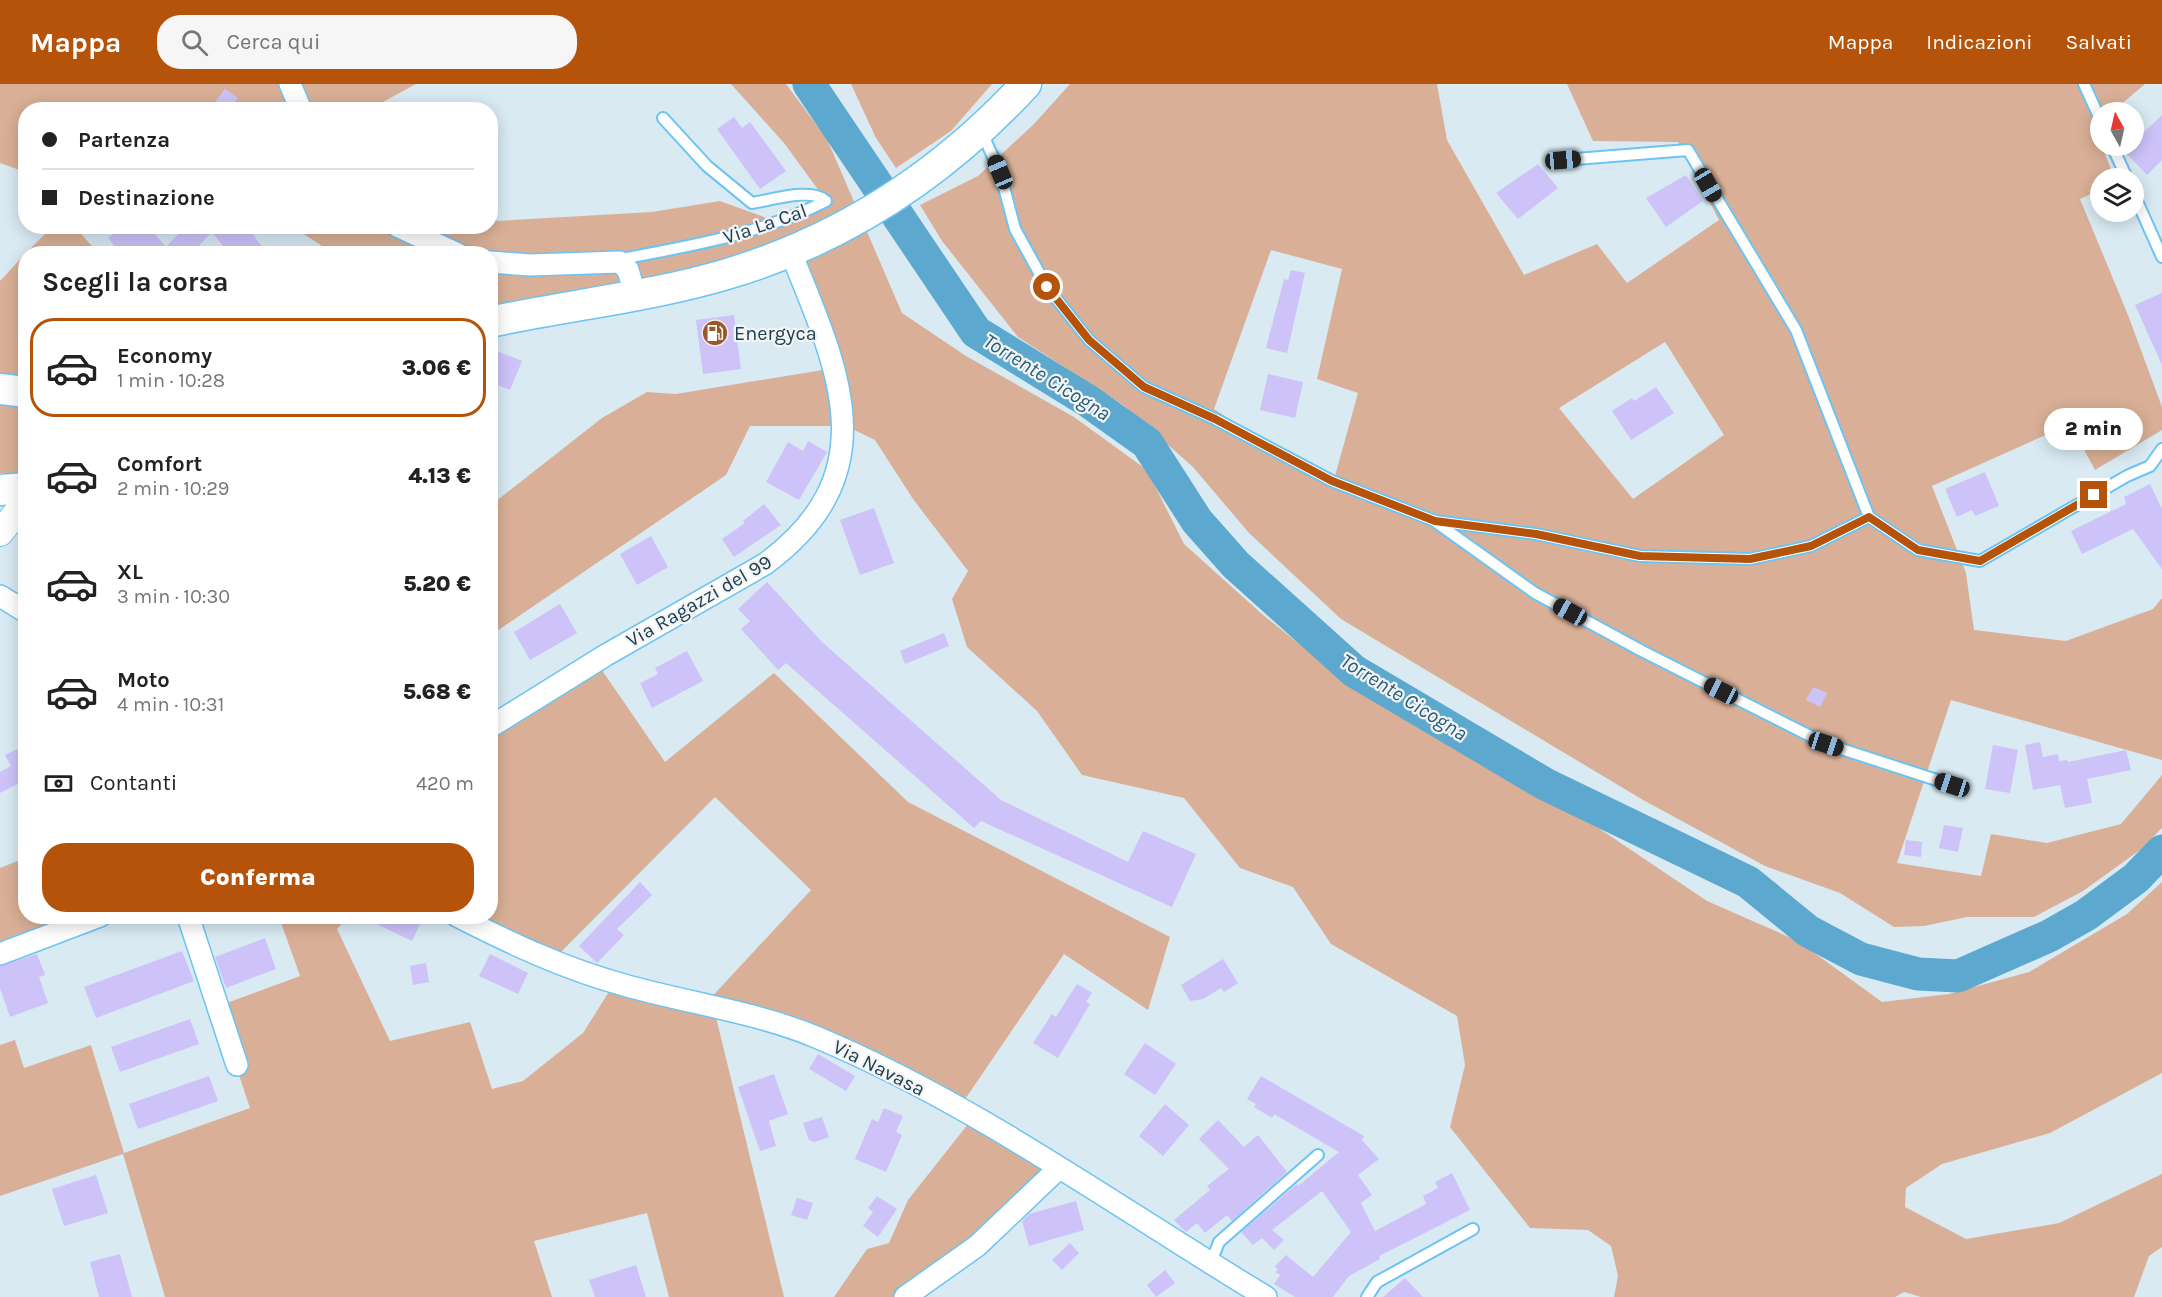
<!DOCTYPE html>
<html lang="it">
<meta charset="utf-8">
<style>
body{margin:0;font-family:Karla,sans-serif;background:#f6f6f6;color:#222;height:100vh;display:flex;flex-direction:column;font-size:22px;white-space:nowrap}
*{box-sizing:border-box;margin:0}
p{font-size:20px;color:#767676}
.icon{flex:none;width:33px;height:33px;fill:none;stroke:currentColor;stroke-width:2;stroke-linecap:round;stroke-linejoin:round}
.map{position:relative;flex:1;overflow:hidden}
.sheet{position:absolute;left:18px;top:162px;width:480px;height:678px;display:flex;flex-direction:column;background:#fff;border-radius:24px;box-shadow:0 3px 15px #0003}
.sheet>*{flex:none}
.guide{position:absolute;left:18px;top:18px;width:480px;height:132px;border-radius:24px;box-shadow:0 3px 15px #0003;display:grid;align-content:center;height:132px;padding:0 24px;background:#fff}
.needle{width:39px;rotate:352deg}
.buttons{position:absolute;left:2090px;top:18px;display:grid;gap:12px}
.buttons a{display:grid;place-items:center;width:54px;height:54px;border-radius:50%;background:#fff;box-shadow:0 3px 15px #0003;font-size:30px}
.end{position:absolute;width:27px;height:27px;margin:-14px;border:8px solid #b45309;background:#fff;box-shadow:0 0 0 3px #fff}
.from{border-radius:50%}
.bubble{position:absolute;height:42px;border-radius:21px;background:#fff;box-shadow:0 3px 15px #0003;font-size:20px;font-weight:800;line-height:42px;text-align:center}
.car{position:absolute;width:18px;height:36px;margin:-18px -9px;border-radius:8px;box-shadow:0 0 4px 2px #0007;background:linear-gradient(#222 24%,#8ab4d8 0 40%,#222 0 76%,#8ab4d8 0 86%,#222 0)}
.guide b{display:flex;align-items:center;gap:21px;height:57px;font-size:22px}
.guide b+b{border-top:2px solid #e0e0e0}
.guide i{width:15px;height:15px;background:#222}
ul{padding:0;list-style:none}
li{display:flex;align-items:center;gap:18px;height:99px;margin:0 12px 9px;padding:0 12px;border:3px solid transparent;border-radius:24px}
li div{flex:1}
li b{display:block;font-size:22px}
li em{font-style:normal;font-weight:800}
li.selected{border-color:#b45309}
li>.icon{width:54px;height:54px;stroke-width:1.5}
h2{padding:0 24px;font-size:27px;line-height:72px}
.pay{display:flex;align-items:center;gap:15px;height:66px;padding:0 24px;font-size:22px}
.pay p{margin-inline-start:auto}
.action{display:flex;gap:12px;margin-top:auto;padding:12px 24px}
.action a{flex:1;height:69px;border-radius:24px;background:#b45309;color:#fff;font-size:24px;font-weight:800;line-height:69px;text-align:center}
header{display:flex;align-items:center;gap:36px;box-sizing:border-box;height:84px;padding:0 30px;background:#b45309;color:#fff}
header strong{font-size:28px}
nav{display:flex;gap:33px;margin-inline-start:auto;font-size:21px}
.search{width:420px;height:54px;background:#f6f6f6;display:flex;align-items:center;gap:15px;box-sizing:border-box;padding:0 21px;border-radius:24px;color:#767676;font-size:22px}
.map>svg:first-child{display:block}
</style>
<header>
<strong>Mappa</strong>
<div class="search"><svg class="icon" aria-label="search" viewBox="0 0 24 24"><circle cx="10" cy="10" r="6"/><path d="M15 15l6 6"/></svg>Cerca qui</div>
<nav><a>Mappa</a><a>Indicazioni</a><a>Salvati</a></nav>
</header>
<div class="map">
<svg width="2162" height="1213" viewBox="0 0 2162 1213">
<rect width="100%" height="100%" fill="#d9eaf3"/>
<path fill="#d9b097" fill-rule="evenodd" d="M0,0H416L370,25L26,26L25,88L0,79Z
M731,0H786L827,55L902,229L966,272L1074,333L1147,386L1184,460L1263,531L1353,603L1585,735L1707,817L1798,857L1882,918L1949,910L2029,888L2127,830L2162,798V989L2050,1049L1942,1080L1906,1104L1905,1123L1966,1155L2059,1139L2162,1090V1163L2149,1172L2134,1213H1921L1904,1208L1895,1213H1614L1618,1192L1611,1162L1588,1146L1530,1144L1450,1043L1465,981L1457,932L1331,860L1293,803L1240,784L1184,714L1082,691L1037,627L967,563L952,515L968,487L913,415L875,356L846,342H750L726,391L491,551V421L602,334L647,308L676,310L829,285L793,165L491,223L490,170L333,169L293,143L490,142L491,135L497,137L652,128L720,117L783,140L830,122L784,59Z
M851,0H992L951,47L896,84L876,54Z
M1070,0H1437L1447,56L1524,191L1597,160L1627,199L1719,136L1678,58L1593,57L1567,0H2145L2112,28H2100V39L2094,45L2115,94H2100V106L2080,115L2128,231L2162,323V346L2095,386L2070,340L1932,402L1966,489L1974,546L2066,557L2153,525L2162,514V676L1951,616L1897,779L1981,792L1991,750L2047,759L2121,740L2162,691V744L2140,766L2083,807L2034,833H1967L1924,842L1894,843L1840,809L1765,782L1643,716L1341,535L1249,449L1193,383L1123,321L1018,253L942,157L920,121L978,92L1034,40ZM1271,166L1342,185L1317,295L1358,309L1332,403L1214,325ZM1665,258L1724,351L1633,415L1559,324Z
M53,142L75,143L98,169H26Z
M25,170V386L14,390L0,389V197Z
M595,576L665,678L774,589L908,718L1170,853L1148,926L1064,870L957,1027L839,967L715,929L784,1213H669L647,1129L534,1157L552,1213H165L123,1070L0,1112V961L15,956L24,984L91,961L124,1069L250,1024L216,923L300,892L279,833H348L337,845L390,957L470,938L492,1005L523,997L583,949L612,903L707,918L811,806L715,713L549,880L445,833L490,832L491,641Z
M25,774L26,832L73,833L0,867V784Z
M972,1035L1059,1090L910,1213H834L867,1165L889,1159L908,1116Z"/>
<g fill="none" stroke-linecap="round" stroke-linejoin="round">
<path stroke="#5da8cf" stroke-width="33" d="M809,0L976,248L1088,317L1147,359L1197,437L1236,481L1354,587L1545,700L1748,798L1808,847L1861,875L1918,890L1958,892L2049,852L2086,831L2136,794L2162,767"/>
</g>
<path fill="#cdc3f9" d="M225,5L238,14L229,26H209Z
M2162,31V76L2147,91L2124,67Z
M734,33L742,44L750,38L786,87L760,105L717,45Z
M1538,80L1558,104L1518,135L1496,109Z
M1686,91L1703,117L1666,143L1646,114Z
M122,142H148L166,163L186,142H247L267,170H229L212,148L191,170H121L108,154Z
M1291,186L1305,189L1287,269L1266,264L1284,195L1288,196Z
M2162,209V281L2135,221Z
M734,231L741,285L703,290L696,236Z
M490,264L522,277L510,306L490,298Z
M1268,290L1303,298L1295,334L1260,326Z
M1656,303L1674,329L1631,356L1612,327L1632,314L1634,317Z
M808,357L827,368L799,416L766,398L788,358L803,367Z
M1985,388L1999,422L1975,432L1972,426L1957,433L1945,405Z
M2150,400L2162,425V485L2133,445L2082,470L2071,447L2126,420L2124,413Z
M764,420L781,441L734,473L722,455L745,439L743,437Z
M874,424L894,479L860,491L840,436Z
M651,452L668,483L637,501L620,470Z
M767,498L822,558L1001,716L1128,778L1143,747L1196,770L1172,823L981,737L974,744L786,579L778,586L741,545L750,537L738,525Z
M560,520L577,549L530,576L514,548Z
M944,549L949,562L905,580L900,567Z
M687,567L703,597L652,624L640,599L658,590L655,584Z
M1813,603L1827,609L1820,623L1806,616Z
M2040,658L2043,673L2058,670L2059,677L2067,676L2068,678L2126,666L2131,686L2087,695L2092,719L2065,724L2060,701L2033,706L2025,661Z
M26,661V711L20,699L0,709V688L11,682L5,671Z
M1993,661L2018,666L2010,709L1985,705Z
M1944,741L1963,744L1958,768L1939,764Z
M1906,756L1922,758L1921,773L1904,771Z
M640,798L652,811L617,845L624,851L597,879L579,862Z
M360,832H424L412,857Z
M265,854L276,885L226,904L215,873Z
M182,867L194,897L96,934L84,903Z
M37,870L45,891L39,893L48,919L10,933L0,904V882Z
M490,870L528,889L518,910L479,892Z
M1223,875L1238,899L1224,908L1221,904L1203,915L1190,917L1181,901Z
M426,879L429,898L413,901L410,882Z
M1077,900L1092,909L1086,918L1090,920L1058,974L1033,959L1052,930L1056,933Z
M190,935L199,960L120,988L111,963Z
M1145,959L1176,980L1155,1011L1124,990Z
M818,970L855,992L846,1007L809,985Z
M774,990L788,1030L769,1037L776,1062L760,1067L738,1003Z
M209,992L218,1017L138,1045L129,1020Z
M1261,992L1364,1052L1362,1056L1379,1075L1358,1091L1372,1111L1361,1119L1375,1147L1426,1120L1423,1112L1438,1104L1435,1098L1452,1089L1470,1126L1379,1172L1380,1175L1349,1192L1333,1213H1295L1274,1200L1280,1191L1275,1188L1278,1186L1275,1182L1286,1171L1313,1193L1351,1148L1322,1107L1272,1146L1284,1156L1274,1166L1262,1154L1253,1161L1241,1148L1297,1100L1298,1102L1339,1068L1274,1030L1272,1034L1254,1023L1256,1020L1247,1015Z
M1165,1020L1189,1041L1163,1072L1139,1052Z
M884,1024L903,1032L896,1048L902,1051L886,1088L855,1075L872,1035L878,1038Z
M822,1033L829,1053L815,1058L809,1056L803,1039Z
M1218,1036L1244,1063L1258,1051L1287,1088L1232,1137L1227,1131L1205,1149L1197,1139L1186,1148L1174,1136L1210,1106L1207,1102L1229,1085L1199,1055Z
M96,1091L108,1129L64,1142L52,1105Z
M877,1112L897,1125L878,1153L863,1142L873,1128L868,1124Z
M797,1114L813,1119L807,1136L791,1131Z
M1076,1117L1084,1146L1029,1162L1022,1137L1029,1130Z
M1070,1159L1079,1169L1062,1186L1052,1176Z
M120,1170L132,1213H99L90,1178Z
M636,1181L646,1213H595L589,1196Z
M1165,1186L1175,1199L1156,1213L1147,1201Z
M1405,1194L1423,1213H1383Z"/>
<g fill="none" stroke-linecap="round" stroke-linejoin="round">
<g stroke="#6cc4f2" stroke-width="14">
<path id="service" d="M2084,0L2100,35
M981,47L1000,88L1015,145L1047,203L1089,256L1144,303L1215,335L1332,397L1435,437L1536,450L1640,472L1750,475L1811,462L1869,433
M2112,62L2127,94
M1563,76L1688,66L1796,246L1869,433L1918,466L1980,477L2127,392L2150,382L2162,365
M2133,108L2162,173
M616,176C689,162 759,151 826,117C813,103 771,116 752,119L707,82L663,34
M1437,439L1535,509L1642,567L1826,660L1952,701
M1210,1181L1219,1158L1318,1071
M1367,1213L1377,1198L1473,1145"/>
</g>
<g stroke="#6cc4f2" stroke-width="24">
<path id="minor" d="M290,0L301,26
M397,142L458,170
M490,178L530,181L620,178L628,186L635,210
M0,512L26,528
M490,643L606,571L765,480C889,389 838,285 791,169
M188,832L237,981
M457,832C512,860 565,885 624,901C687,919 756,928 816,953C976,1020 1118,1124 1266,1213
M0,870L100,832
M905,1213L977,1162L1059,1084"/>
</g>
<g stroke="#6cc4f2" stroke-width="28">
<path id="tertiary" d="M0,449L26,417"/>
</g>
<g stroke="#6cc4f2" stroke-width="33">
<path id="secondary" d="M490,238C568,221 650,213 727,190C844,155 943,90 1026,0
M0,305L26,308
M0,406L26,404"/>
</g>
<use href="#service" stroke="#fff" stroke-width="10"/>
<use href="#minor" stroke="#fff" stroke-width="21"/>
<use href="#tertiary" stroke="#fff" stroke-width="26"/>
<use href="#secondary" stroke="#fff" stroke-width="30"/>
</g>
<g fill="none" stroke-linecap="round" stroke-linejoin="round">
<path stroke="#b45309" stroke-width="8" d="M1047,203L1089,256L1144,303L1215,335L1332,397L1435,437L1536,450L1640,472L1750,475L1811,462L1869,433L1918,466L1980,477L2094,411"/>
</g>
<defs>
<g id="fuel-disc" transform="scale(1.35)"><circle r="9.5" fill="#9b5728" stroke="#f4f4f4"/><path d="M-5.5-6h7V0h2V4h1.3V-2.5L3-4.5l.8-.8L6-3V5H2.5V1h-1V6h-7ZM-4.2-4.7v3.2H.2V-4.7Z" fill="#fff"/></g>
</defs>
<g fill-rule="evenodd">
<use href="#fuel-disc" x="715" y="249"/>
</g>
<g text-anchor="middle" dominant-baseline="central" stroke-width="4.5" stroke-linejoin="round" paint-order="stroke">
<g font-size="20" fill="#1b4153" stroke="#f4f4f4">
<text transform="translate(765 140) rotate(-19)">Via La Cal</text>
<text transform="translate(699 517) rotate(-30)">Via Ragazzi del 99</text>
<text transform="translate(879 984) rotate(27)">Via Navasa</text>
</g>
<g font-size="20" fill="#1b4153" stroke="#f4f4f4" text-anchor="start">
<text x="734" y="249">Energyca</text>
</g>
<g font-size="21" font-style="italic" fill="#255e7a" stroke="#f4f4f4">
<text transform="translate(1047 293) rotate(32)">Torrente Cicogna</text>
<text transform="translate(1404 613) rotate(32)">Torrente Cicogna</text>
</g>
</g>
</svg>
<div class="buttons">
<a><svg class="needle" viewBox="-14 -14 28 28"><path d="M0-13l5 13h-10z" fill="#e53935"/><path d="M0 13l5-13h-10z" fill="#767676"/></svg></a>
<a><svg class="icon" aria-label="layers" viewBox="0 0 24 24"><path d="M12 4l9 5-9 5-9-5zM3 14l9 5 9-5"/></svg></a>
</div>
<i class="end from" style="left:1047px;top:203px"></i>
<i class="end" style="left:2094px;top:411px"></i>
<div class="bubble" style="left:2044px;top:324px;width:99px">2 min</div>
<i class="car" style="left:1563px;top:76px;rotate:85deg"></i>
<i class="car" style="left:1000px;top:88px;rotate:337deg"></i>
<i class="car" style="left:1708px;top:101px;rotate:150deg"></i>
<i class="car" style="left:1570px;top:528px;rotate:299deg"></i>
<i class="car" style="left:1721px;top:607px;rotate:297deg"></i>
<i class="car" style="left:1826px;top:660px;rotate:108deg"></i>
<i class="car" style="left:1952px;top:701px;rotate:288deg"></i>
<div class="guide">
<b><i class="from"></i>Partenza</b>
<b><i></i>Destinazione</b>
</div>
<section class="sheet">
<h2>Scegli la corsa</h2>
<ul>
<li class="selected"><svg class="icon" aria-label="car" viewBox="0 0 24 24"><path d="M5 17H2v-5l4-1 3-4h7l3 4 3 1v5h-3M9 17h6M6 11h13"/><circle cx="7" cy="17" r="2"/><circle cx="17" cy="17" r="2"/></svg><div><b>Economy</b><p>1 min · 10:28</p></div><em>3.06 €</em></li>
<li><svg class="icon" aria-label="car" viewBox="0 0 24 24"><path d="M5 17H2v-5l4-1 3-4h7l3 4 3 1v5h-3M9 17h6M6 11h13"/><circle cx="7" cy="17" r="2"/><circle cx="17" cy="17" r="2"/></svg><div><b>Comfort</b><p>2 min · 10:29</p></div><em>4.13 €</em></li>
<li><svg class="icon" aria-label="car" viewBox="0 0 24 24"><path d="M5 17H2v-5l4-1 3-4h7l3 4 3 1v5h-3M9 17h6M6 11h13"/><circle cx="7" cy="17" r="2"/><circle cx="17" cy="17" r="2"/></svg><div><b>XL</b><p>3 min · 10:30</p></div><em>5.20 €</em></li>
<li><svg class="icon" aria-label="car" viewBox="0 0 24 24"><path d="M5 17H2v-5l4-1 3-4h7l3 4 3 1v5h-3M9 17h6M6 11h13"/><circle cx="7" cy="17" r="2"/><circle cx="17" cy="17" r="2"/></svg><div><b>Moto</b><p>4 min · 10:31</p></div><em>5.68 €</em></li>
</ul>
<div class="pay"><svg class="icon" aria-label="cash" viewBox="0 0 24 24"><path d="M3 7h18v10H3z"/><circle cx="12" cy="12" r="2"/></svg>Contanti<p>420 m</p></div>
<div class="action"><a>Conferma</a></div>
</section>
</div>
